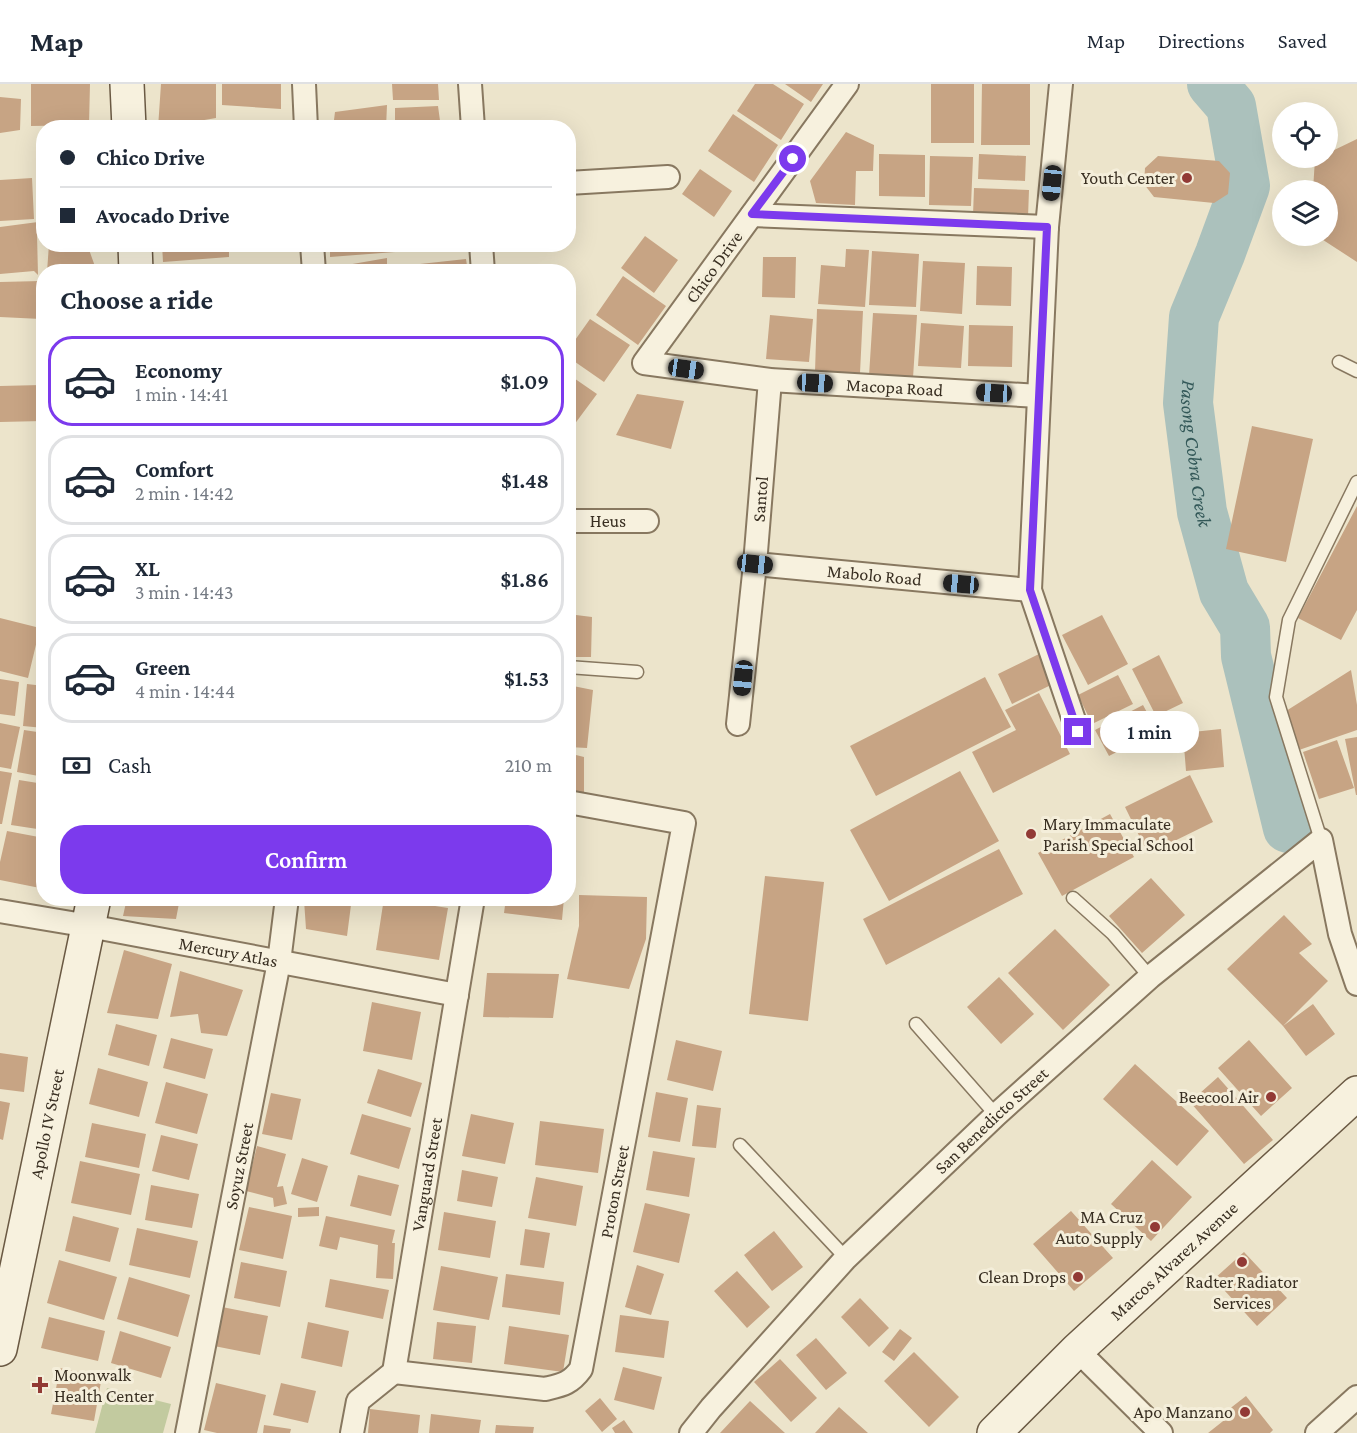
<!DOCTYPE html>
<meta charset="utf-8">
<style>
body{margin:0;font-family:"Crimson Pro",serif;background:#f2f2f3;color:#1f2937;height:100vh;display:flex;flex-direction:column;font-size:22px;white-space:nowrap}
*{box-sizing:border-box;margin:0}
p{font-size:20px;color:#747a83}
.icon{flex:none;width:33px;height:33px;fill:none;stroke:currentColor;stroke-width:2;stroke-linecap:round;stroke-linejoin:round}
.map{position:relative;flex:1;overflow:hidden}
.drawer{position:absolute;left:36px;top:180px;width:540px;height:642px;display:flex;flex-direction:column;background:#fff;border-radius:24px;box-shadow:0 6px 24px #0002}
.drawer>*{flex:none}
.hud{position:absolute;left:36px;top:36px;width:540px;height:132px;border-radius:24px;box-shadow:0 6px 24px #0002;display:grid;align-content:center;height:132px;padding:0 24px;background:#fff}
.controls{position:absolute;left:1272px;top:18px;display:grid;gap:12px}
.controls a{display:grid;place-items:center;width:66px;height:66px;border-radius:50%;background:#fff;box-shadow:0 6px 24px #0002;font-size:30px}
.end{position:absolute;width:27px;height:27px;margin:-14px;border:8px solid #7c3aed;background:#fff;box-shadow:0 0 0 3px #fff}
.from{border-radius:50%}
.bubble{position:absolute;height:42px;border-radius:21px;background:#fff;box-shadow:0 6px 24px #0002;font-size:20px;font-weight:600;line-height:42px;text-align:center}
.car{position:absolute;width:18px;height:36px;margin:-18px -9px;border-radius:8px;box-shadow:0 0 4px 2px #0007;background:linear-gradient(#222 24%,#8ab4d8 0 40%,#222 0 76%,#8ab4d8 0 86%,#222 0)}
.hud b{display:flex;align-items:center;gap:21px;height:57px;font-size:22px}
.hud b+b{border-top:2px solid #e0e1e3}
.hud i{width:15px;height:15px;background:#1f2937}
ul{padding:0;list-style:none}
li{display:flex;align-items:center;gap:18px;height:90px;margin:0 12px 9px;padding:0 12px;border:3px solid #e0e1e3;border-radius:24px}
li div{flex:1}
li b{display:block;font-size:22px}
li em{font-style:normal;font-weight:600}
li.current{border-color:#7c3aed}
li>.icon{width:54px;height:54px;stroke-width:1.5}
h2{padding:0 24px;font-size:27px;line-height:72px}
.pay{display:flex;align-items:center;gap:15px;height:66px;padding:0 24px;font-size:22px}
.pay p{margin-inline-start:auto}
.button{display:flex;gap:12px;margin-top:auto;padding:12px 24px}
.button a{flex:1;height:69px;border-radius:24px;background:#7c3aed;color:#fff;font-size:24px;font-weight:600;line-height:69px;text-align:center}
header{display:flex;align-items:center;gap:36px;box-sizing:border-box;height:84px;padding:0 30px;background:#fff;border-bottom:2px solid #e0e1e3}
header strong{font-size:28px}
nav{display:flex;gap:33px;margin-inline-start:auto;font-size:21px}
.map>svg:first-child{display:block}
</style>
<header>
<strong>Map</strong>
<nav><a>Map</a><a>Directions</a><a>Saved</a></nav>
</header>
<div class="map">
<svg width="1357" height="1349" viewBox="0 0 1357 1349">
<rect width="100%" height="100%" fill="#ece4cb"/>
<path fill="#c2ca9f" d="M107,1304L171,1320L163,1349H95Z"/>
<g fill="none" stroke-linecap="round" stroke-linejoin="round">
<path stroke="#abc1bc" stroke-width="50" id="s1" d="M1212,0L1231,22L1245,102L1220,170L1194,233L1188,319L1202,428L1224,508L1245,543L1246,572L1288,744"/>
</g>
<path fill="#c7a484" d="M31,0H90L89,41L31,42Z
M161,0H216V34L158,44Z
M222,0H281V25L222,21Z
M392,0H438L439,16H393Z
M755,0H773L804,20L781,56L737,27Z
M785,0H823L811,18Z
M931,0H974V59H931Z
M982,0H1030V61H981Z
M0,13L21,15L20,46L0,49Z
M387,21L386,44H333L335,28Z
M438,22L441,44H395V24Z
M733,30L778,61L754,98L708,67Z
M846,48L874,61L873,87H856L855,121L816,119L810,97Z
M1357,55V178L1317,152H1328V106H1313L1315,75L1319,74H1328V69Z
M879,70L925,71V113L879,112Z
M979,70L1026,72L1025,97L978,95Z
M930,72L973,73L971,122L929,121Z
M1158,72L1219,77L1230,89L1228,110L1214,119L1154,113L1144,100L1145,84Z
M700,85L732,107L714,133L682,110Z
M32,94L34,135L0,137V96Z
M44,99V150H37L38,191L34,187L0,190V143L38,138V100Z
M974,104L1029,106L1028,133L973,131Z
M645,152L678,176L654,209L621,184Z
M49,160H87L97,188H47Z
M162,160H229V173L163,178Z
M330,160H395V168L330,173Z
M399,160H456V162L398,168Z
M846,165L869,166L865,223L818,220L821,181L845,183Z
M872,167L919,170L916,223L869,221Z
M763,173H796L795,214L762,213Z
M387,174V188H342L341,182Z
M466,175L468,188H420V180Z
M923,177L965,179L962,230L920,227Z
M284,182L285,188H248V186Z
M977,182L1012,183L1011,222L976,221Z
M623,192L666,222L638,261L596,231Z
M41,197V235L0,233V198Z
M817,225L863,227L860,289L815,288Z
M873,229L917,231L913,294L869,292Z
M770,231L813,235L809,278L766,275Z
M590,235L630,261L604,298L568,273V266Z
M921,239L964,242L961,284L918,282Z
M969,241L1013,242L1012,283L968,282Z
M568,290L597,310L568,349Z
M41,301L43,337L0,338V302Z
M637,310L684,317L671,365L616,351Z
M1252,342L1313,355L1286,478L1226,465Z
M1357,422V526L1341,556L1298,534Z
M568,530L592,533L591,573H568Z
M1102,531L1128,580L1088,601L1062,551Z
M0,534L40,544L28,594L0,587Z
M1039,570L1053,600L1012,620L998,590Z
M1159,571L1183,619L1156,632L1132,585Z
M1351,586L1357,621V646L1299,666L1286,627Z
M1118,591L1133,620L1092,640L1078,611Z
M985,593L1011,643L876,712L850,662Z
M0,595L19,598L15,632L0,630Z
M27,600L44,602V644L23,642Z
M568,601L593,606L587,664L568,663Z
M1039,609L1070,670L993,709L972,668L1016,646L1005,626Z
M1143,621L1157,647L1109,672L1095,646Z
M0,639L20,643L11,685L0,683Z
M1221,645L1224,683L1186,687L1183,649Z
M24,646L44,649V693L17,688Z
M1357,653V711H1356L1345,655Z
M1337,656L1354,704L1319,715L1303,668Z
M568,669L584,673V709L568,708Z
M0,687L12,689L2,740H0Z
M960,687L999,757L889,817L850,746Z
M1190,691L1213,738L1148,770L1125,723Z
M19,696L44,700V746L11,741Z
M1110,730L1134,773L1062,812L1038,769Z
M7,747L44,754V786L40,804L0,796V778Z
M999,765L1023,810L886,881L863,835Z
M765,792L824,798L808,937L749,930Z
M1151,794L1185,831L1142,869L1109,832Z
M579,811L647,813L646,855L629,905L567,895L579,842Z
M127,814H180L176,835L123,832Z
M384,814L448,824L439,876L376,866Z
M506,814H564L562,836L504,829Z
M304,816L351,821L347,852L306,845Z
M1284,831L1312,860L1299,869L1328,897L1283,942L1227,885Z
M1055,845L1110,901L1063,946L1008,889Z
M124,866L172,880L158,935L107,929Z
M180,887L243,906L227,952L201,949L198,930L170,933Z
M487,889L559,890L553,934L483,933Z
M999,893L1034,930L1001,960L967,923Z
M372,918L421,928L412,976L363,967Z
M1313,920L1335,950L1306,972L1283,942Z
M116,940L157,951L149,982L108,971Z
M171,954L213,965L205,995L163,984Z
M676,956L722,967L713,1007L667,996Z
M1249,956L1292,1004L1261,1032L1218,984Z
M0,969L28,973L24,1008L0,1005Z
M1135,980L1209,1047L1177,1082L1103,1015Z
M98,984L148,998L139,1033L89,1020Z
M378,985L422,999L411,1033L367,1019Z
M1218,993L1273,1056L1244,1080L1190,1018Z
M166,998L208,1010L197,1050L155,1039Z
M656,1008L688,1014L680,1058L648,1053Z
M271,1009L301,1015L292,1056L262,1050Z
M0,1017L10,1019L3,1056L0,1055Z
M697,1021L721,1024L716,1064L692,1062Z
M362,1030L411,1044L399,1085L350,1070Z
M471,1030L514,1039L505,1080L462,1072Z
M540,1037L604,1045L598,1089L535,1081Z
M92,1039L146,1050L139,1084L85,1073Z
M161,1051L198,1060L189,1096L152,1087Z
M257,1062L286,1070L277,1103L283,1102L287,1120L274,1123L273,1114L246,1107Z
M653,1067L695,1074L689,1113L646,1106Z
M302,1074L328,1082L317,1118L291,1110Z
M1152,1076L1192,1113L1151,1157L1111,1120Z
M80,1077L140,1090L131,1131L71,1119Z
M462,1086L498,1093L492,1123L457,1117Z
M358,1091L399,1101L391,1132L350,1122Z
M536,1093L583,1102L576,1142L528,1134Z
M151,1101L199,1110L192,1144L145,1136Z
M645,1119L690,1130L679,1179L633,1168Z
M249,1123L292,1132L283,1175L239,1166Z
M319,1123V1132L298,1133V1124Z
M1071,1127L1113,1174L1074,1207L1033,1160Z
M444,1128L496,1137L490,1174L438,1166Z
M73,1132L119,1144L110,1178L65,1167Z
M326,1132L395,1146L392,1159H395L393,1195L376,1194L378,1161L340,1153L337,1166L319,1162Z
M137,1144L198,1157L190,1194L129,1181Z
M525,1145L550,1149L544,1184L520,1181Z
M774,1147L803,1183L772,1207L744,1171Z
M1244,1168L1287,1214L1257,1242L1214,1195Z
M59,1176L117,1193L104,1236L47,1219Z
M241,1178L287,1187L280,1223L234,1214Z
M637,1181L664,1190L651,1231L625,1223Z
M441,1182L498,1193L489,1236L433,1226Z
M737,1187L770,1223L747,1244L714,1207Z
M506,1190L564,1198L560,1231L502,1223Z
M129,1193L190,1211L178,1253L117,1235Z
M330,1195L389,1206L383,1235L325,1223Z
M860,1214L889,1244L869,1263L841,1233Z
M222,1223L268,1232L260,1271L214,1262Z
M620,1231L669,1237L664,1274L615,1268Z
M49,1233L105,1247L98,1277L41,1264Z
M308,1238L349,1247L342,1283L301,1274Z
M437,1238L476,1242L472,1279L433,1275Z
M509,1242L569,1251L563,1288L504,1280Z
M900,1245L912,1254L894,1277L882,1268Z
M120,1247L171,1263L161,1294L111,1279Z
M816,1254L847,1289L826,1306L796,1271Z
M914,1268L959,1313L929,1343L884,1297Z
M780,1275L817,1314L791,1338L754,1298Z
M623,1283L662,1293L654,1326L614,1316Z
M60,1284L102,1292L94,1337L51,1330Z
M216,1299L266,1311L257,1349H217L204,1346Z
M281,1299L316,1307L308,1339L273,1331Z
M1246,1312L1273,1346L1270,1349H1208L1232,1330L1228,1326Z
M600,1314L617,1335L602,1348L585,1327Z
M750,1317L785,1349H720Z
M839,1323L868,1349H815Z
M370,1325L420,1331L418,1349H368Z
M431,1330L481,1336L479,1349H429Z
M624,1336L633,1349H615L612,1344Z
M264,1341L291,1345L290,1349H263Z
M496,1341L534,1343L533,1349H495Z"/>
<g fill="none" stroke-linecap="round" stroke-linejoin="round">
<g stroke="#887860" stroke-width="15">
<path id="lane" d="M1339,278L1357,287
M568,583L637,588
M1321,756L1276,613L1289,536L1357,398
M1073,814L1113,850L1150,893
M916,940L996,1031
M740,1061L846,1174"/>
</g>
<g stroke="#887860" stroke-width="26">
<g id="street">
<path d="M304,0L306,44"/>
<path d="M470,0L473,44"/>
<path id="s2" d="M847,0L644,279L770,296L1039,312"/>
<path d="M1061,0L1047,143L1030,506L1078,648"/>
<path d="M568,99L668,93"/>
<path d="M752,131L1047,143"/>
<path d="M312,160L314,188"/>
<path d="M481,160L483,188"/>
<path id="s3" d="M568,437H647"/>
<path id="s4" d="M755,480L1030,506"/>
<path id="s5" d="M738,640L755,480L770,296"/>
<path id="s6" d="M0,827L89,842L457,911"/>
<path d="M1077,1266L1161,1349"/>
<path id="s7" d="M394,1288L545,1305C562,1301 570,1300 581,1285L684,739L568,718"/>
<path id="s8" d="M187,1349L279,878L287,814"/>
<path id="s9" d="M352,1349L358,1317L394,1288L473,814"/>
<path id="s10" d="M691,1349L711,1324L846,1174L996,1031L1150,893L1321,756L1340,850L1357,900"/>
<path d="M1317,1349L1357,1313"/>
</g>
</g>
<g stroke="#6a5943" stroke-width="36">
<g id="secondary">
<path d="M127,0L129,44"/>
<path d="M135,160L136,188"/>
<path id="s11" d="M0,1265L94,814"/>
<path id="s12" d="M994,1349L1077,1266L1357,1009"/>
</g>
</g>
<use href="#lane" stroke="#f7f1de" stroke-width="12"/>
<use href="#street" stroke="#f7f1de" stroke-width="22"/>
<use href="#secondary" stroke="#f7f1de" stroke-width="33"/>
</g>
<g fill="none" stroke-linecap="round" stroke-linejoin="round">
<path stroke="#7c3aed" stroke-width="8" d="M793,75L752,130L1047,143L1030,506L1078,648"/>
</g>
<g fill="#923a35" stroke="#f4eeda" stroke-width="2">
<circle cx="1187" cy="94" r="6"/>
<circle cx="1031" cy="750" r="6"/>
<circle cx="1271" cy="1013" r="6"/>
<circle cx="1155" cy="1143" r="6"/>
<circle cx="1242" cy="1178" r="6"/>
<circle cx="1078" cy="1193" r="6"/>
<path d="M37 1292h6v6h6v6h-6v6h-6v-6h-6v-6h6z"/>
<circle cx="1245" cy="1328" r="6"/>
</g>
<g text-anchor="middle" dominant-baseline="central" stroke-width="6" stroke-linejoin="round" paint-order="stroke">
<g font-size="18" fill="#392f22" stroke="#f4eeda" text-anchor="end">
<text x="1175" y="94">Youth Center</text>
<text x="1043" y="740" text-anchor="start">Mary Immaculate<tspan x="1043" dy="21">Parish Special School</tspan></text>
<text x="1259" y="1013">Beecool Air</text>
<text x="1143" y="1133">MA Cruz<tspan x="1143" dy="21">Auto Supply</tspan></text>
<text x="1066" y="1193">Clean Drops</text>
<text x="1242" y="1198" text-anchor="middle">Radter Radiator<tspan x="1242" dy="21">Services</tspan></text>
<text x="54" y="1291" text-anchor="start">Moonwalk<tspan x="54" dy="21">Health Center</tspan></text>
<text x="1233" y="1328">Apo Manzano</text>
</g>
<g font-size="18" fill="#392f22" stroke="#f4eeda">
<text transform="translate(714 183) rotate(-54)">Chico Drive</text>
<text stroke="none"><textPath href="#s2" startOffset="597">Macopa Road</textPath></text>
<text stroke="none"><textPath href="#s5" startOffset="226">Santol</textPath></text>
<text stroke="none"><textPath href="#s3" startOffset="40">Heus</textPath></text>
<text stroke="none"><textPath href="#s4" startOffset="120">Mabolo Road</textPath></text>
<text stroke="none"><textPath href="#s6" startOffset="232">Mercury Atlas</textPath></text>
<text stroke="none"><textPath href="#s10" startOffset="434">San Benedicto Street</textPath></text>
<text stroke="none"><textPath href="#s11" startOffset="230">Apollo IV Street</textPath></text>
<text stroke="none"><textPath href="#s8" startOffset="272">Soyuz Street</textPath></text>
<text stroke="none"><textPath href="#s9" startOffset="279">Vanguard Street</textPath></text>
<text stroke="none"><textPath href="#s7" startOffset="375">Proton Street</textPath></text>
<text stroke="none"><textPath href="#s12" startOffset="249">Marcos Alvarez Avenue</textPath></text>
</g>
<g font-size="20" font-style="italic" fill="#335858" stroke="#f4eeda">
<text stroke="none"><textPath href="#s1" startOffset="388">Pasong Cobra Creek</textPath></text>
</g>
</g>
</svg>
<div class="controls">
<a><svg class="icon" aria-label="locate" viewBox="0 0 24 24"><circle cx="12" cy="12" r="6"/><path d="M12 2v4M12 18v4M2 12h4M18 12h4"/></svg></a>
<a><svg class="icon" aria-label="layers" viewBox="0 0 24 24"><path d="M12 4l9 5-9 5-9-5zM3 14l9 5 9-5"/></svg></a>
</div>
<i class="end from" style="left:793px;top:75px"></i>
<i class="end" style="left:1078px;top:648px"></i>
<div class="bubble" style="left:1100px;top:627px;width:99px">1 min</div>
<i class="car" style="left:1052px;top:99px;rotate:186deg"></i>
<i class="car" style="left:686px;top:285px;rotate:98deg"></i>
<i class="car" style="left:815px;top:299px;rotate:93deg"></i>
<i class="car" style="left:994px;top:309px;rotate:273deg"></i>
<i class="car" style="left:755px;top:480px;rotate:96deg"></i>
<i class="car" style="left:961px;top:500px;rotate:275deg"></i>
<i class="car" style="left:743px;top:594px;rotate:186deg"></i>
<div class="hud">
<b><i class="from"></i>Chico Drive</b>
<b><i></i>Avocado Drive</b>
</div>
<section class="drawer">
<h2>Choose a ride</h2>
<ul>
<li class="current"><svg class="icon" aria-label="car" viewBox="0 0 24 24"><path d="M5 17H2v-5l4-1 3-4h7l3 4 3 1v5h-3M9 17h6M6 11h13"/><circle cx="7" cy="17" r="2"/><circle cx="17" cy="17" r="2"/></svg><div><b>Economy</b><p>1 min · 14:41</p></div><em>$1.09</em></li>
<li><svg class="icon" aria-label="car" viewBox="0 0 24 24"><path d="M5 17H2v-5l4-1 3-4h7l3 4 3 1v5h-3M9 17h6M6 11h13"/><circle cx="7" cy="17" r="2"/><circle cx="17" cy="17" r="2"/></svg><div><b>Comfort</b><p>2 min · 14:42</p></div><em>$1.48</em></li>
<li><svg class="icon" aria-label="car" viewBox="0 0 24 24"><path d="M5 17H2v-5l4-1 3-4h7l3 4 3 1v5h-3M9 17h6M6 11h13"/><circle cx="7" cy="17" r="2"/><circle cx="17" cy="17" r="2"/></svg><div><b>XL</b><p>3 min · 14:43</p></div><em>$1.86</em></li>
<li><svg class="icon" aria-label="car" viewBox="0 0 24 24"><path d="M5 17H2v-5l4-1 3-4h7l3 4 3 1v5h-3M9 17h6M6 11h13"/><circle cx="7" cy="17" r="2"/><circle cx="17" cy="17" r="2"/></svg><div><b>Green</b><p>4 min · 14:44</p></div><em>$1.53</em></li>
</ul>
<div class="pay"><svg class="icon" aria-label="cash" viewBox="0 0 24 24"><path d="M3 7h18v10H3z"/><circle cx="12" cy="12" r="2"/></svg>Cash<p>210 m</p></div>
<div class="button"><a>Confirm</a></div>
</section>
</div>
